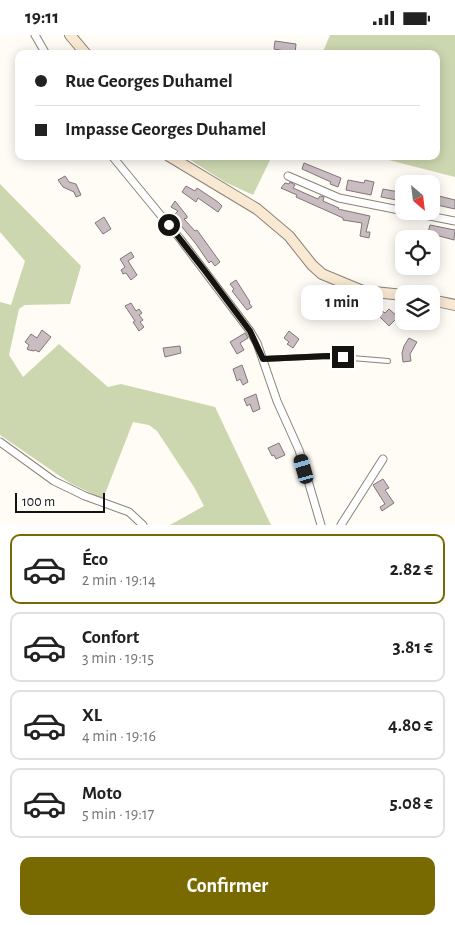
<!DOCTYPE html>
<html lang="fr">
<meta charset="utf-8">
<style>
body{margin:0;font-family:"Alegreya Sans",sans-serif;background:#f2f2f2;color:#222;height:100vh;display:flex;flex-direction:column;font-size:19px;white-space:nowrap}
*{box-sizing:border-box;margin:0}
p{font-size:16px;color:#767676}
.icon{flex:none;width:28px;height:28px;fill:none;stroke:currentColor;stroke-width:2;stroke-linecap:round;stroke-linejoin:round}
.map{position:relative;height:490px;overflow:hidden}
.sheet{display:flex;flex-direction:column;background:#fff;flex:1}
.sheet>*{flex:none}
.hud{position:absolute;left:15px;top:15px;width:425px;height:110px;border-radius:10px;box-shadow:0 2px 12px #0003;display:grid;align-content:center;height:110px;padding:0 20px;background:#fff}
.needle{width:32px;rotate:152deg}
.fabs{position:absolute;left:395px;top:140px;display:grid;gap:10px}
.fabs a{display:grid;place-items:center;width:45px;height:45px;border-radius:10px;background:#fff;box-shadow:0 2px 12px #0003;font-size:25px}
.scale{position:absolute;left:15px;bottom:12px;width:90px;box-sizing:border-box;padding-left:5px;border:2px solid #15130f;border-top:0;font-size:14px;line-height:18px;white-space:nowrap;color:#15130f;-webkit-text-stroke:4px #fff;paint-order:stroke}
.end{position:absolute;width:22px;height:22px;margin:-11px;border:6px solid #15130f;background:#fff;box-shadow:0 0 0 2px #fff}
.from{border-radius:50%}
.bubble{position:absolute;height:35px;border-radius:10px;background:#fff;box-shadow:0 2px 12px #0003;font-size:16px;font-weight:700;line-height:35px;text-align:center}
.car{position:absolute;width:15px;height:30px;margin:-15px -8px;border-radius:6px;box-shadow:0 0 4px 1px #0007;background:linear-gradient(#222 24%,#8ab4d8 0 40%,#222 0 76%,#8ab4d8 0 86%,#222 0)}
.hud b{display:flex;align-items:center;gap:18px;height:48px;font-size:19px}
.hud b+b{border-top:1px solid #e0e0e0}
.hud i{width:12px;height:12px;background:#222}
ul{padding:9px 0 0;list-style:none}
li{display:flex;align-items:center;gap:15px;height:70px;margin:0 10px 8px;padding:0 10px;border:2px solid #e0e0e0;border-radius:10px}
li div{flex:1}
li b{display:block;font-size:19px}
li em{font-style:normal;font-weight:700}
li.current{border-color:#786a01}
li>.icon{width:45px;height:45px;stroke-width:1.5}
.cta{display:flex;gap:10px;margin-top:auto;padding:10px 20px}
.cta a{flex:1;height:58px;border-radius:10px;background:#786a01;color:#fff;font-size:20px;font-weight:700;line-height:58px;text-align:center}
.status{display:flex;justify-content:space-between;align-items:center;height:35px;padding:0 25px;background:#fff;direction:ltr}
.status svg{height:14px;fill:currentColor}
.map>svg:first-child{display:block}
</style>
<div class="status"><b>19:11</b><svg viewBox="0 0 49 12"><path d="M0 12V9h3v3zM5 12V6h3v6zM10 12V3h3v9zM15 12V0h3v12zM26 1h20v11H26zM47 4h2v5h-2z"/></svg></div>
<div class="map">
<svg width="455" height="490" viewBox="0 0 455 490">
<rect width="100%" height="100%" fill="#fffbf5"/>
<path fill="#ccd7b0" d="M330,0H455V142L373,121H436V19H322Z
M184,121H272L253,160L225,147Z
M0,149L81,231L70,269L25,270L19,274L9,320L23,342L59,309L108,352L121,349L215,372L271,490H170L204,471L194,452L157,396L149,390L133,387L103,464L70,448L0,400V267L11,270L25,226L0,197Z"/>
<path fill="#c9bdc1" stroke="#81767a" d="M275,6L296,9L295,18L274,14Z
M304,128L341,143L338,152L330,149L331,147L302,134Z
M65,141L69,147L76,149L81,160L76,162L74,157L63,152L58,145Z
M348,145L364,148L365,145L374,147L371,160L346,155Z
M401,145L404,146L402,166L381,162L383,154L399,157Z
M290,147L295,150L293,153L318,164L320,161L324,162L323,166L339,173L338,174L370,181L366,197H370L369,203L360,201L362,188L343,185V183L296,162L297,160L281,153L285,148L289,149Z
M186,151L195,156L197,153L218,167L222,171L218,177L198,163L196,167L182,157Z
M439,161L455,165V174L437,170Z
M175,166L187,181V183L184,184L195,196L197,195L220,227L215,231L211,226L209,228L196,209L173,181L178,176L171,172Z
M104,182L111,194L103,199L95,188Z
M430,190L455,195L454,205L428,198Z
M131,217L134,222L128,226L137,240L131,245L126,238L123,239L121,235L125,232L120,224Z
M236,245L250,267L249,268L252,272L247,275L232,256L234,254L230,249Z
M131,268L136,276L139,274L142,278L139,280L143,285L140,287L144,292L139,296L133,287L135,286L125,271Z
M389,274L398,282L389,291L378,280L382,276L385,278Z
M42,295L51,302L39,317L35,315L34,316L29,315L27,314L29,310L25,307L31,299L37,303Z
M289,296L299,304L293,313L287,309L289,307L284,303Z
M245,298L248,303L240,308L244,315L237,319L230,307Z
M409,303L417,307L410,319L411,326L403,327L402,318L404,311Z
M180,311L181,318L165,322L163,313Z
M242,330L248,347L243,350L240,344L237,346L233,334Z
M256,359L260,374L253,377L250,369L247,371L244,364Z
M279,408L285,420L276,424L274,420L272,421L268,413Z
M383,444L389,453L385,455L394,468L382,476L380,472L385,469L373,450Z"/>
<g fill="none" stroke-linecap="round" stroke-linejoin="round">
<g stroke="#8a837a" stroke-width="6">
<path id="lane" d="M263,324L328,321L388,326"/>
</g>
<g stroke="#8a837a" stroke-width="9">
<path id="street" d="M35,0L46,19
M112,121L181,205L250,296L257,308L277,366L299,415L321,490
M288,141L339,163L455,186
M0,407L54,446L85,461L129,477L143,490
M341,490L383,424"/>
</g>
<g stroke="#8a837a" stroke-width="12">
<path id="secondary" d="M70,0L86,19
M169,121L257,174L289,201L312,230L322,239L363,256L404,260
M431,265L455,270"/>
</g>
<use href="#lane" stroke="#fff" stroke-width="4"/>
<use href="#street" stroke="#fff" stroke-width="7"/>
<use href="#secondary" stroke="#f9e8d2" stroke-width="10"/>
</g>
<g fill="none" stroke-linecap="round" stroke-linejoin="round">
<path stroke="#15130f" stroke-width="6" d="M169,190L205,236L250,296L263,324L328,321L343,322"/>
</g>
</svg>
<div class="fabs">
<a><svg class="needle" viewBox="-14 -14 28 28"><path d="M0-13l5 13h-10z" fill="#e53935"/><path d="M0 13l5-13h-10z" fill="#767676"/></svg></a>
<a><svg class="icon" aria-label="locate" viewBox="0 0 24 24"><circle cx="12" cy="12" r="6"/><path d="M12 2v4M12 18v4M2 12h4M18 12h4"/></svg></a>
<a><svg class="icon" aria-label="layers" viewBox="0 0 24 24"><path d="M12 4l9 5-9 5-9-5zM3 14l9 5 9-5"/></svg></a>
</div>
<div class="scale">100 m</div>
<i class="end from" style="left:169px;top:190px"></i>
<i class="end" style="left:343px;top:322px"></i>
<div class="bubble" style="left:301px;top:250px;width:82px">1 min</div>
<i class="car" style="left:304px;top:434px;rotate:344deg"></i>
<div class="hud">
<b><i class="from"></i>Rue Georges Duhamel</b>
<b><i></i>Impasse Georges Duhamel</b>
</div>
</div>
<section class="sheet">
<ul>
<li class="current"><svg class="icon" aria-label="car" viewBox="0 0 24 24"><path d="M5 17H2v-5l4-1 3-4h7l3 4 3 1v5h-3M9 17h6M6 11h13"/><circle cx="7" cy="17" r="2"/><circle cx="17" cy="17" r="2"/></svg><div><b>Éco</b><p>2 min · 19:14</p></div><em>2.82 €</em></li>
<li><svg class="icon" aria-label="car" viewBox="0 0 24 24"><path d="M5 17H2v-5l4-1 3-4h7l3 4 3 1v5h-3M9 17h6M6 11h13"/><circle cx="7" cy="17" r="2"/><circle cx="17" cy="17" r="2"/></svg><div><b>Confort</b><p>3 min · 19:15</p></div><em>3.81 €</em></li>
<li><svg class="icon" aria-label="car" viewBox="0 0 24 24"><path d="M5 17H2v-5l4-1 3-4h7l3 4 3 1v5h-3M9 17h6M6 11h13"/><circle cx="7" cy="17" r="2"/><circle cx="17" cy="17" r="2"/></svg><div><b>XL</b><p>4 min · 19:16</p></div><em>4.80 €</em></li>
<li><svg class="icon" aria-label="car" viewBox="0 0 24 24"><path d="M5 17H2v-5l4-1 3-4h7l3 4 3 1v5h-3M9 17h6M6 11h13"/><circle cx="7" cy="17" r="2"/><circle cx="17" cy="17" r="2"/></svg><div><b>Moto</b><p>5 min · 19:17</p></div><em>5.08 €</em></li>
</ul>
<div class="cta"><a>Confirmer</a></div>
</section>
